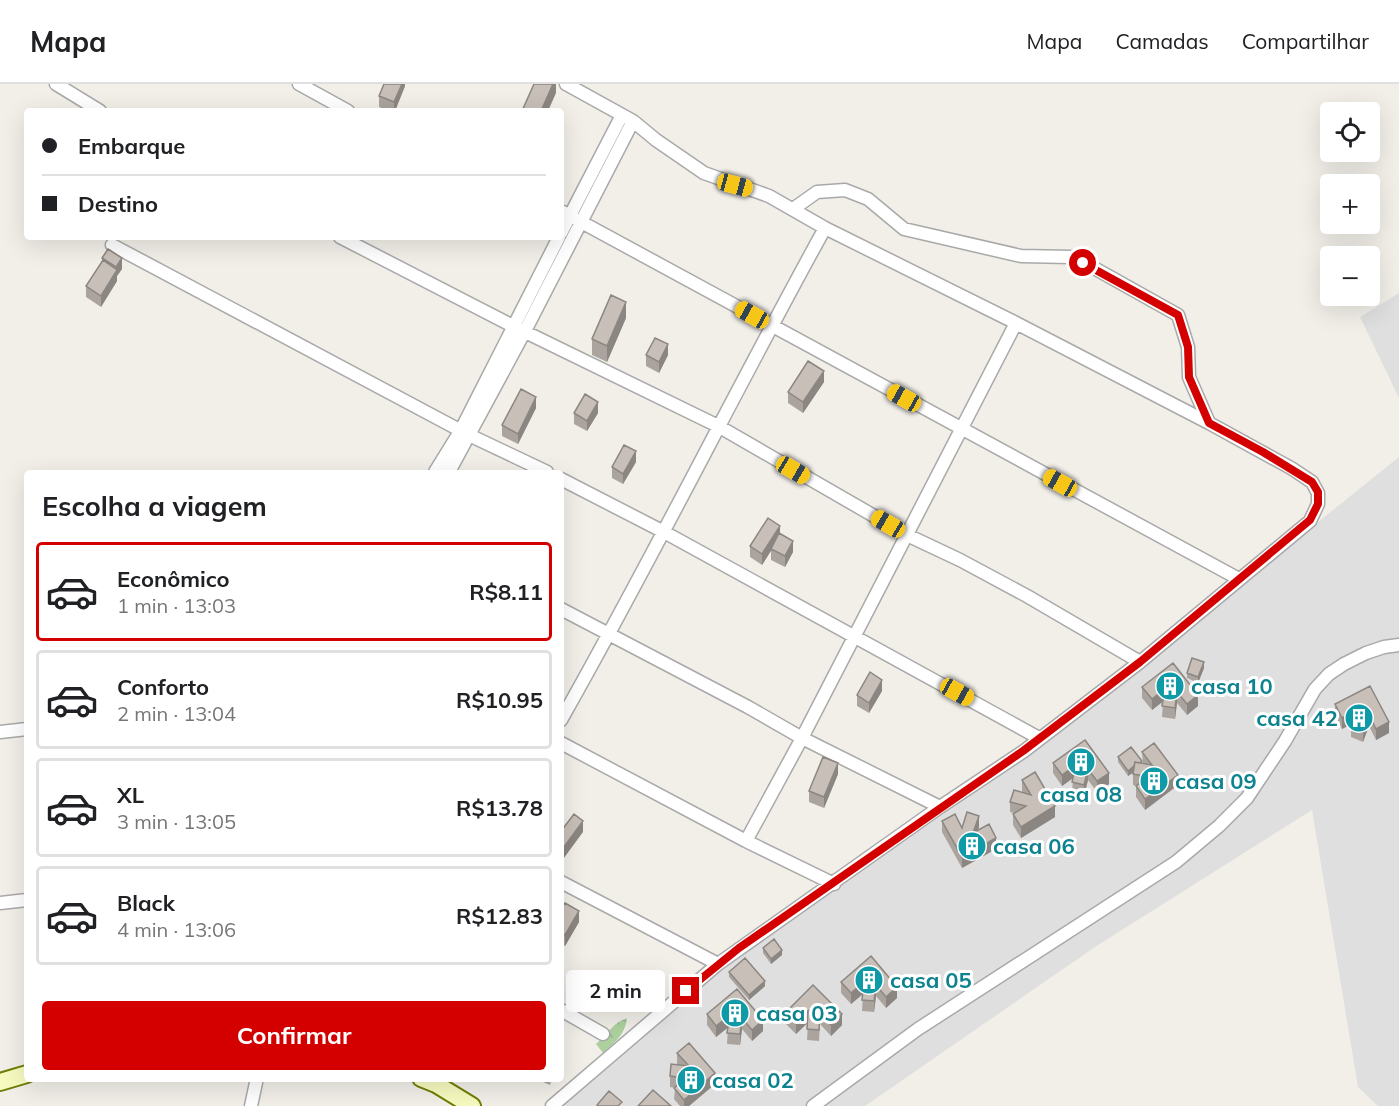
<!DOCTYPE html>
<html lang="pt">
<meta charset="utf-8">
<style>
body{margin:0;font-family:Mulish,sans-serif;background:#f6f6f6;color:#202124;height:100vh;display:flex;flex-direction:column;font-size:22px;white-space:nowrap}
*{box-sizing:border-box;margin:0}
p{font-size:20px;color:#757577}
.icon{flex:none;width:33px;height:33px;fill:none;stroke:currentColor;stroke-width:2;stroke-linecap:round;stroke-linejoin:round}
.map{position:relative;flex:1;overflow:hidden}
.details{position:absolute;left:24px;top:386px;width:540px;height:612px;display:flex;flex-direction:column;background:#fff;border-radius:6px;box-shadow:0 6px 24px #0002}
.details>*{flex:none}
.guide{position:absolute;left:24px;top:24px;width:540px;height:132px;border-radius:6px;box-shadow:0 6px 24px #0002;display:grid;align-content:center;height:132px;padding:0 18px;background:#fff}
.controls{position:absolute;left:1320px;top:18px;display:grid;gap:12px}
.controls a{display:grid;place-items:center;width:60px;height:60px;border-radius:6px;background:#fff;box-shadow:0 6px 24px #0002;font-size:30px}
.end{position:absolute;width:27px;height:27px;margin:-14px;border:8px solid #d40000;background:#fff;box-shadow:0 0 0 3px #fff}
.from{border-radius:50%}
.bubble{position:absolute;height:42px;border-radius:6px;background:#fff;box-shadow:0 6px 24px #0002;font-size:20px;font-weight:700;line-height:42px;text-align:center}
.car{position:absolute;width:18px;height:36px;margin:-18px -9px;border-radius:8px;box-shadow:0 0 4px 2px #0007;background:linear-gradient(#f5c518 24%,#345 0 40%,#f5c518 0 76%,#345 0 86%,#f5c518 0)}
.guide b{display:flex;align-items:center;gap:21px;height:57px;font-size:22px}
.guide b+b{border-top:2px solid #e0e0e0}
.guide i{width:15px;height:15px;background:#202124}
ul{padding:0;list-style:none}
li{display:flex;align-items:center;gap:18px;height:99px;margin:0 12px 9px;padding:0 6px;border:3px solid #e0e0e0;border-radius:6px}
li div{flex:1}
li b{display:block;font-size:22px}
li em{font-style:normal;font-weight:700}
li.current{border-color:#d40000}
li>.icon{width:54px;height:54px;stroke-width:1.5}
h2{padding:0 18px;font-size:27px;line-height:72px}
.action{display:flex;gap:12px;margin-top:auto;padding:12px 18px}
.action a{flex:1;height:69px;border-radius:6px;background:#d40000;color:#fff;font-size:24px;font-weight:700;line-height:69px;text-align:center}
header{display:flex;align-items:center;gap:36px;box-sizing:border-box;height:84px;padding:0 30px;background:#fff;border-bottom:2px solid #e0e0e0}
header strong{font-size:28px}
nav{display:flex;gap:33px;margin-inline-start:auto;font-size:21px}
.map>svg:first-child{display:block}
</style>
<header>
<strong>Mapa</strong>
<nav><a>Mapa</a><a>Camadas</a><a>Compartilhar</a></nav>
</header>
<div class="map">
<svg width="1399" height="1022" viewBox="0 0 1399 1022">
<defs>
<pattern id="forest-crowns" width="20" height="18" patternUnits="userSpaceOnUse" patternTransform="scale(1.5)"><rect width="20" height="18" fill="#add19e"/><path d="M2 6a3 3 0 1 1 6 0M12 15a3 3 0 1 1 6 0" fill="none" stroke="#95b388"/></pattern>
</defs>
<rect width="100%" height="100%" fill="#f2efe9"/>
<path fill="#e0dfdf" d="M1399,209V314L1360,233Z
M1399,373V1022H1378L1358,1003L1312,726L1095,863L865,1022H547L725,868L1042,660Z"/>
<path fill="url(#forest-crowns)" d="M627,934C625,951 615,958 603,969L596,960C607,950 613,939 627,934Z"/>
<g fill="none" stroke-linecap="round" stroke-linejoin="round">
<g stroke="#a9a9a9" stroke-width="15">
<path id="minor" d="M56,0L100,27
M299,0L348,27
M793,125L817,108L845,106L868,115L904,145L1021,172L1071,173L1094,184L1178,231L1188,263L1189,293L1209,339
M561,127L1239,495
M561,149L622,31
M340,153L513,242L718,342L907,451L960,476L1027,512L1140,578
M112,161L469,351L547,388
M435,388L461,346L559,153
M449,388L525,247L633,37
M561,395L664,448L1039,654
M561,525L748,623L802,654L940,723
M561,636C653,474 735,307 825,144
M0,648L27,645
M561,659L746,757L834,800
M746,757L802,654L1016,239
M561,798L718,880
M0,819L27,816
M561,926L603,950
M251,1022L257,994
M552,1022L718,880L940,723L1024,667L1140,578L1310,437L1318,420V409L1312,398L1291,384L1209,339L1016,239L825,144L769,112L704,89L656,56L633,37L566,0
M813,1022L918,945L1176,778L1219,742L1247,714L1285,657L1315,605L1329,590L1344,580L1366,569L1384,563L1399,561"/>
</g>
<g stroke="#707d05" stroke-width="20">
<path id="secondary" d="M421,994L436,1000L472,1022
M0,998L27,990"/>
</g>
<use href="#minor" stroke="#fff" stroke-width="12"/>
<use href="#secondary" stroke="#f7fabf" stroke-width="16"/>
</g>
<path fill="#aba49e" d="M405,0V2L395,27H389L379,23V12Z
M102,174L122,185L117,192V197L101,223L86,213V202L102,177Z
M626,234L607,278L592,271V255Z
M646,271H668L659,289L646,282Z
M824,298L803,329L788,319V308Z
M536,324L518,360L502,352V341Z
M574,329H598L587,347L574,340Z
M636,378L623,400L612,394V383Z
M780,450L793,468L785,483L771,476V466L762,481L750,473V462Z
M1173,579L1198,622L1187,631L1177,619L1175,635L1162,633L1163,617L1152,626L1142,614V603Z
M1204,584L1198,599L1187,594V589Z
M1370,602L1389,649L1376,656L1369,642L1363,658L1351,653V642L1352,639L1342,645L1335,631V620Z
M882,607L869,629L857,622V611Z
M1085,656L1109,700L1097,708L1088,696L1084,712L1072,709L1073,694L1062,702L1053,689V679Z
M1142,668L1178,701L1145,726L1136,713V702H1137L1133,701V689L1128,692L1118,678V673L1143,680Z
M838,690L824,724L809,718V707Z
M1022,696L1055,733L1021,754L1013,741V730L1014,729L1010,728V718L1023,708L1022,707Z
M942,737L962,744L979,743L978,746L996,765L962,784L942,748Z
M561,826L579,838L565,862L561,860Z
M763,864L782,871L771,880L763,869Z
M871,872L897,914L886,924L876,912L874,928L862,927L863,910L851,920L841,909V898Z
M729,888L765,902L749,916L729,893Z
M737,905L763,947L752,957L742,945L740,961L727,960L728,943L716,953L707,941V930Z
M785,929L842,930V941L831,952L820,940L819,957L807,956L808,939L796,950L785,939Z
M677,969L715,1000L689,1022H680L674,1015L675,1004L670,1003V992L678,981L677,980Z
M534,994H552L550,1001Z"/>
<path fill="#8b8681" d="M402,0H405V2L395,27H394V18Z
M553,0H556V9L548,27H541Z
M122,174V185L117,192V197L101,223V212L116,188V183Z
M626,218V234L607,278V262Z
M668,260V271L659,289V278Z
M824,287V298L803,329V318Z
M536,313V324L518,360V350Z
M598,318V329L587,347V337Z
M636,367V378L623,400V390Z
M780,442V453L762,481V470Z
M793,457V468L785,483V472Z
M1204,578V584L1198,599V593Z
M882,596V607L869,629V619Z
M1165,605V616L1152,626V615Z
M1177,608V619L1175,635V624Z
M1198,611V622L1187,631V620Z
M1357,626V637L1342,645V634Z
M1369,631V642L1363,658V647Z
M1389,638V649L1376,656V645Z
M1142,677V682L1128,692V687Z
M838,679V690L824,724V713Z
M1076,681V692L1062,702V691Z
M1088,685V696L1084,712V701Z
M1109,689V700L1097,708V697Z
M1178,691V701L1145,726V715Z
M1055,722V733L1021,754V743Z
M979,732V743L973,759V749Z
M583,737V748L561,778V767Z
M996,754V765L962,784V773Z
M579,827V838L565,862V851Z
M782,866V871L771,880V875Z
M765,897V902L749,916V911Z
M864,898V909L851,920V909Z
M876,901V912L874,928V917Z
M897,903V914L886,924V913Z
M808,927V938L796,950V940Z
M842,930V941L831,952V941Z
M730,931V942L716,953V942Z
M742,934V945L740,961V950Z
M763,936V947L752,957V946Z
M715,989V1000L689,1022H684V1016Z"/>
<path fill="#c7bfb8" stroke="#8b8681" stroke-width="1.5" d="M384,0H402L394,18L379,12Z
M534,0H553L541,27H522Z
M108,165L122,174L116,183L102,174Z
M103,176L117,186L101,212L86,202Z
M611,211L626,218L607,262L592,255Z
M655,254L668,260L659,278L646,271Z
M808,277L824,287L803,318L788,308Z
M521,305L536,313L518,350L502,341Z
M585,310L598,318L587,337L574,329Z
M624,361L636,367L623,390L612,383Z
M768,434L780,442L762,470L750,462Z
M779,449L793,457L785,472L771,465Z
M1192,574L1204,578L1198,593L1187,589Z
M1173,579L1198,611L1187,620L1177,608L1175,624L1162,622L1165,605L1152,615L1142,603Z
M870,588L882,596L869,619L857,611Z
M1370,602L1389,638L1376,645L1369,631L1363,647L1351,642L1357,626L1342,634L1335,620Z
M1085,656L1109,689L1097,697L1088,685L1084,701L1072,698L1076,681L1062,691L1053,679Z
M1154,659L1178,691L1145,715L1136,702L1149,693L1133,690L1135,678L1152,681L1142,668Z
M1131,663L1142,677L1139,679L1135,678L1134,682L1128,687L1118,673Z
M823,673L838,679L824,713L809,707Z
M1035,688L1055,722L1021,743L1013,730L1026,722L1010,718L1014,706L1031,711L1022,696Z
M967,728L979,732L973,749L989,740L996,754L962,773L942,737L955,730L962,744Z
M574,730L583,737L561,767V747Z
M565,819L579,827L565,851L561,849V826Z
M774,855L782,866L771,875L763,864Z
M871,872L897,903L886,913L876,901L874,917L862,916L864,898L851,909L841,898Z
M745,874L765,897L749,911L729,888Z
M813,901L842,930L831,941L820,930L819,946L807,945L808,927L796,940L785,929Z
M737,905L763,936L752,946L742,934L740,950L727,949L730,931L716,942L707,930Z
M689,959L715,989L684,1016L674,1004L686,994L670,992L671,980L689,982L677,969Z
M653,1006L671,1022H638Z
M609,1007L622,1018L618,1022H599L597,1021Z"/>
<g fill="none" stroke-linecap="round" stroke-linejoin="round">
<path stroke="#d40000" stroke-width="8" d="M686,907L739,864L1023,667L1140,578L1310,436L1318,420V408L1312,398L1263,368L1209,339L1189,293L1188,263L1178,231L1083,179"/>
</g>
<defs>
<g id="building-disc" transform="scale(1.5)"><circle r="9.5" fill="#0f9aa8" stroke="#fff"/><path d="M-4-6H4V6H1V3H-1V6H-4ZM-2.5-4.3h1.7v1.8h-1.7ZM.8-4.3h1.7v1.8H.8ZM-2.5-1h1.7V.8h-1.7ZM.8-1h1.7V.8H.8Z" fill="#fff"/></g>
</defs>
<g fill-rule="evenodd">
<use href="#building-disc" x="1170" y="602"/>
<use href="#building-disc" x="1359" y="634"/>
<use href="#building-disc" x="1081" y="678"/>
<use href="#building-disc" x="1154" y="697"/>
<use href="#building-disc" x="972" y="762"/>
<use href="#building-disc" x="869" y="896"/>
<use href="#building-disc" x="735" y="929"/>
<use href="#building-disc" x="691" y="996"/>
</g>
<g text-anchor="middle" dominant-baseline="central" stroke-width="6" stroke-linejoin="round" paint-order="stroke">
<g font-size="22" font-weight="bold" fill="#0d838f" stroke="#fff" text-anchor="start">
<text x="1191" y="602">casa 10</text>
<text x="1338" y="634" text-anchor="end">casa 42</text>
<text x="1175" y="697">casa 09</text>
<text x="1081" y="710" text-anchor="middle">casa 08</text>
<text x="993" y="762">casa 06</text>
<text x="890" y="896">casa 05</text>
<text x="756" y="929">casa 03</text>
<text x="712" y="996">casa 02</text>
</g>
</g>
</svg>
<div class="controls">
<a><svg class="icon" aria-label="locate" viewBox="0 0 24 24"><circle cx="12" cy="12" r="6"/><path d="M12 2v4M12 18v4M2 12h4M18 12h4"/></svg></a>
<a>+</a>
<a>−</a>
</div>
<i class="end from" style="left:1083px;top:179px"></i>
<i class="end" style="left:686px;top:907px"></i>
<div class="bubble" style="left:566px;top:886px;width:99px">2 min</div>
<i class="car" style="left:735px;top:101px;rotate:105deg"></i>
<i class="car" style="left:752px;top:231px;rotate:299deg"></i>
<i class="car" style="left:904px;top:314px;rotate:299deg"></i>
<i class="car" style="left:793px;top:386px;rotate:120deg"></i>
<i class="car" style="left:1060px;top:399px;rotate:299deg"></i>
<i class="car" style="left:888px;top:440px;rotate:300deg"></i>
<i class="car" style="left:957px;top:608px;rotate:119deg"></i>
<div class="guide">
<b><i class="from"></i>Embarque</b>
<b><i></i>Destino</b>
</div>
<section class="details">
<h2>Escolha a viagem</h2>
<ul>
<li class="current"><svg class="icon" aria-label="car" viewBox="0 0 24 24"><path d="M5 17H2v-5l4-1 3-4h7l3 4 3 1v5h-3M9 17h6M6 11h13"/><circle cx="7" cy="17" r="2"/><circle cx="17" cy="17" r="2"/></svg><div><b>Econômico</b><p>1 min · 13:03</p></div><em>R$8.11</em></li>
<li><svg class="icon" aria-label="car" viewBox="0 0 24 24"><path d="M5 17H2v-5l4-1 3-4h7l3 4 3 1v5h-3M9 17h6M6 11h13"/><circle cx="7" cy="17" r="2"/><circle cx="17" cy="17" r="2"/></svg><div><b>Conforto</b><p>2 min · 13:04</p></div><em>R$10.95</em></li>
<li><svg class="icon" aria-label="car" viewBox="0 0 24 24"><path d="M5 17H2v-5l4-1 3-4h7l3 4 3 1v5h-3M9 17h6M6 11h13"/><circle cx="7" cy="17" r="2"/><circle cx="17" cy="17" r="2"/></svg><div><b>XL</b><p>3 min · 13:05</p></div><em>R$13.78</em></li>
<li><svg class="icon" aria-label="car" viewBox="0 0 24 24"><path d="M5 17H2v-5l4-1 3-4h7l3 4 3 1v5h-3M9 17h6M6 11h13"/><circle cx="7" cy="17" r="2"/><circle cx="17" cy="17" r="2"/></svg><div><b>Black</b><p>4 min · 13:06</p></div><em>R$12.83</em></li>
</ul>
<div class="action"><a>Confirmar</a></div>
</section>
</div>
